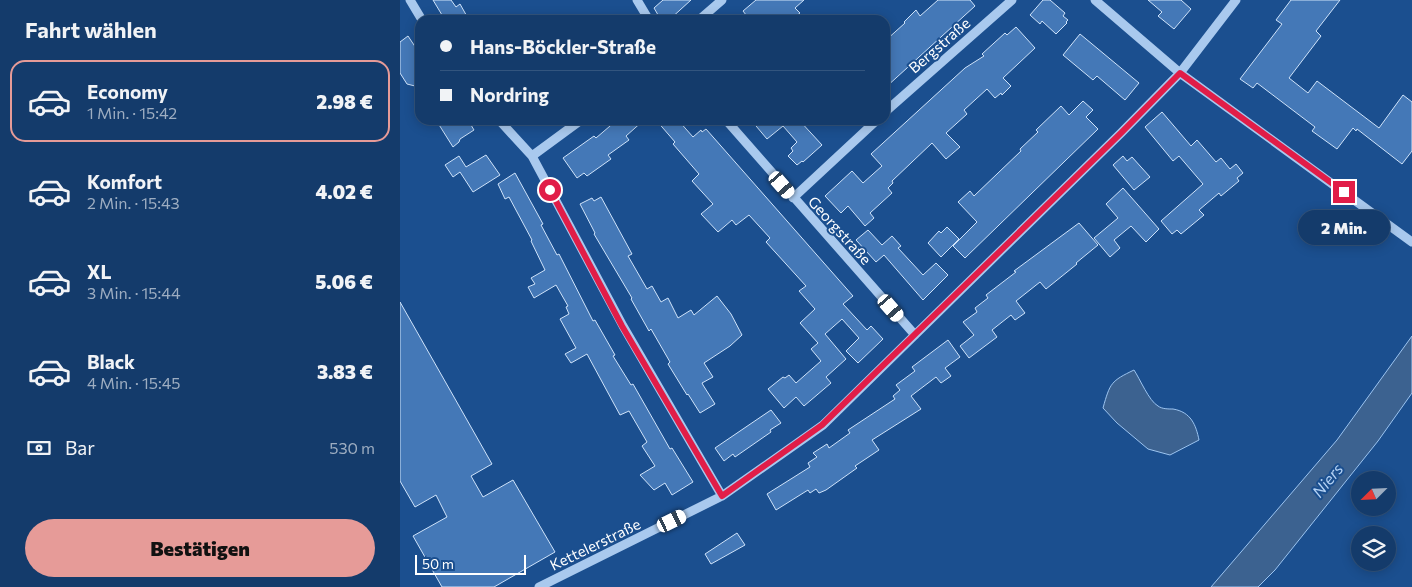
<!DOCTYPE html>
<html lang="de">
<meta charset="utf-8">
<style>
body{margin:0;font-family:Commissioner,sans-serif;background:#1d4271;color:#f1f3f6;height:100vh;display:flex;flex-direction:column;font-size:19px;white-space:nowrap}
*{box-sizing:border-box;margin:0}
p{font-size:16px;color:#9dadc1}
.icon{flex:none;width:28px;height:28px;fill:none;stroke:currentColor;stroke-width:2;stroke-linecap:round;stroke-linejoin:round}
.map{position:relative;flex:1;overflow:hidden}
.details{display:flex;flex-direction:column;background:#143b6b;width:400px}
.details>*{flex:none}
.guide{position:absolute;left:15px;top:15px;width:475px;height:110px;border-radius:15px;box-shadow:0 2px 12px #0003,0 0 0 1px #33557e;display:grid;align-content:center;height:110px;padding:0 25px;background:#143b6b}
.needle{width:32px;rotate:246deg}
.buttons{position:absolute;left:951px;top:471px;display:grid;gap:10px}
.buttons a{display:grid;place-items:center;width:45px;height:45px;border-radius:50%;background:#143b6b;box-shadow:0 2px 12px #0003,0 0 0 1px #33557e;font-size:25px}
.scale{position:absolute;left:15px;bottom:12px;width:111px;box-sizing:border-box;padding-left:5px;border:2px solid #fff;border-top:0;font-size:14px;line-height:18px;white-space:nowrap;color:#fff;-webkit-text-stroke:4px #1b4f8f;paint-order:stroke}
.end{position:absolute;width:22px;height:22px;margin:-11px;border:6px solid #e11d48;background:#fff;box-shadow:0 0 0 2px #fff}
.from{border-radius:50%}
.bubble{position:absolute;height:35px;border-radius:18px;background:#143b6b;box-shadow:0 2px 12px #0003,0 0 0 1px #33557e;font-size:16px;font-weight:800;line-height:35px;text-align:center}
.car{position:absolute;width:15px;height:30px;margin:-15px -8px;border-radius:6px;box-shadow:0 0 4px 1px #0007;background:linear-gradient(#fff 24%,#345 0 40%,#fff 0 76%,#345 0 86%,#fff 0)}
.guide b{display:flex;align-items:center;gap:18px;height:48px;font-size:19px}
.guide b+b{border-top:1px solid #33557e}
.guide i{width:12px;height:12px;background:#f1f3f6}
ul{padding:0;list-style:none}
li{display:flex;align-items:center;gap:15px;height:82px;margin:0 10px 8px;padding:0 15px;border:2px solid transparent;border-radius:15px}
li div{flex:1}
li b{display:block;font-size:19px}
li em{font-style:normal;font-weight:800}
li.current{border-color:#e69b98}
li>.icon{width:45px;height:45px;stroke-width:1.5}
h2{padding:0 25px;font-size:22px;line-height:60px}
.pay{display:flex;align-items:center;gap:12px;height:55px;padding:0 25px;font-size:19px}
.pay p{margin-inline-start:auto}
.button{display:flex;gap:10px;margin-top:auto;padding:10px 25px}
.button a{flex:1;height:58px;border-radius:30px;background:#e69b98;color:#111;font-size:20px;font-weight:800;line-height:58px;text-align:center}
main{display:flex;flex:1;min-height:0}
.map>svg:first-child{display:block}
</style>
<main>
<section class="details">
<h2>Fahrt wählen</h2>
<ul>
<li class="current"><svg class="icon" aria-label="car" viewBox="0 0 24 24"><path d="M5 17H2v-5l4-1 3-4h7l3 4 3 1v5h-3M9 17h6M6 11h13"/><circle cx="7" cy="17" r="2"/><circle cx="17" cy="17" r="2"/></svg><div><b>Economy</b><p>1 Min. · 15:42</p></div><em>2.98 €</em></li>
<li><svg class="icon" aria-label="car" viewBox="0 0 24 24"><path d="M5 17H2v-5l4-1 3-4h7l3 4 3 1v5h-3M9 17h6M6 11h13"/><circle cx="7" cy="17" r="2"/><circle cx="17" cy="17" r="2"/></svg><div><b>Komfort</b><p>2 Min. · 15:43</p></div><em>4.02 €</em></li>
<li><svg class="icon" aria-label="car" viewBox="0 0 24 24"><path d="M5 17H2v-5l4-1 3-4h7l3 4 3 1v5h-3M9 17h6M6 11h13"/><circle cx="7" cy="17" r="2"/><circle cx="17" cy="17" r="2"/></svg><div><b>XL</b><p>3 Min. · 15:44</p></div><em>5.06 €</em></li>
<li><svg class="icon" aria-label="car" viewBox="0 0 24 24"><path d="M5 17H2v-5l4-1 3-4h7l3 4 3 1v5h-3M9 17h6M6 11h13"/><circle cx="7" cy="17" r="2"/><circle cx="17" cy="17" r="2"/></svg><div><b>Black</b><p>4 Min. · 15:45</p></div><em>3.83 €</em></li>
</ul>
<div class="pay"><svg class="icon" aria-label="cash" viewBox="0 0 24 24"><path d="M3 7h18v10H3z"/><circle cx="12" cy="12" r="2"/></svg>Bar<p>530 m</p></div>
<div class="button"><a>Bestätigen</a></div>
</section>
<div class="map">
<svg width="1012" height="587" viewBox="0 0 1012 587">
<rect width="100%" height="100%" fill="#1b4f8f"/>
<path fill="#3c6290" stroke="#9cc4f0" d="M1012,336V393L978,441L875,570L858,587H811L937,440Z
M734,370C740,379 749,401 758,406C762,409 768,409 773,409C791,412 796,425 799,440L770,455L748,449L717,423L703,408C710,383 711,381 734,370Z"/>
<path fill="#4478b7" stroke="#cfe3fa" d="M33,0H51L56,7L60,4L69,20H34L42,15Z
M263,0H291L269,20H261L254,8Z
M356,0H404L395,8L400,13L391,20H350L343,11Z
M538,0H570L575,6L485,88V41L505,23L504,22L516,10L520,16Z
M643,0H650L665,13L663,16L668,20L666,22L667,23L656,34L642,21L640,24L630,15Z
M748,0H781L791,9L774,29L758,16L762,12Z
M891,0H940L916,31L921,36L889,78L908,93L917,81L979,128L1003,95L1012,102V151L1002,164L957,129L956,131L953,128L937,149L912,131L915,127L857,83L853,88L840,79L882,24L876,20Z
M616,27L635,48L603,78L611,86L602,95L601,93L595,98L587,89L564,110L567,114L546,133L560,147L546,159L532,143L492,181L493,183L488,188L492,193L470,213L474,218L465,226L448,206L441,213L425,196L452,171L463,183L482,166L471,154L565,68L584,56L582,54L605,33L607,35Z
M680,34L739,83L725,100L697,76L693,80L663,55Z
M8,36L20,54V78L17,80L15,86L7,84L0,73V42Z
M683,101L693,110L686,117L698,129L565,258L553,246L577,222L558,202L570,191L574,196L621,151L620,149L638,132L636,130L661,106L669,115Z
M762,112L791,146L797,140L816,162L821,158L830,169L836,164L843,173L837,178L839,181L821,196L819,193L799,210L804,215L781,234L777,230L772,234L761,221L803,184L779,156L773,161L745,127Z
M36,120H68L74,130L60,139L59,142L53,147Z
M217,120H244L226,136L229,140L208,155L211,159L187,176L184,173L177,178L163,158L194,136L196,138Z
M256,120H278L293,137L301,130L302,132L306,129L453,296L443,304L467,330L471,326L483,339L458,363L446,351L459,338L442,319L425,334L446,359L426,377L431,383L404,406L396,397L384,408L368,389L383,377L385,378L389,375L396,383L421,361L411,349L418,343L400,323L415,309L399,291L406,286L366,242L370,238L349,215L336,225L332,220L318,232L301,214L313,204L292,181L299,174L273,144L275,142Z
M351,120H399L422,145L403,162L402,161L397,165L388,156L393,151L391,148L397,142L383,126L367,139Z
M86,155L100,175L73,192L60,172L53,177L45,165L59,156L66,167Z
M723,156L727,161L732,157L750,177L734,190L713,165Z
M115,173L143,224L141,225L157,255L159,254L193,321L195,320L215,355L213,356L231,385L233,384L270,449L272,448L293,482L272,495L265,483L254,490L240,475L255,466L242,446L247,442L229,411L220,415L187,354L171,363L165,354L176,348L160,319L169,314L166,307L168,306L156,285L134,298L128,287L135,284L131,278L145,270L131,241L132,240L109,197L105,199L98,184Z
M723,188L759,229L746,242L731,226L714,240L720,248L710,257L694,238L718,218L706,204Z
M201,197L232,254L228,256L247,289L252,286L261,302L268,298L278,318L291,310L294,315L317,296L331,314L342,335L330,346L304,363L313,377L302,383L303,385L315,404L300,413L288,394L287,395L268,364L270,362L251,329L249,331L231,299L232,298L194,234L195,233L180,204L192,198L194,201Z
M679,223L698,245L676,263L677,264L646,289L640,282L616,301L625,313L615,320L611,315L592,330L597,337L569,358L560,346L574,335L563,322L577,312L575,308L588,298L586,295L616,272L614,271Z
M547,227L559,239L541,257L528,243L539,231L541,233Z
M468,230L482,245L492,236L501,246L498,248L523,275L536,263L548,275L523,300L484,255L476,262L456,240Z
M0,302L92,464L71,476L83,497L113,480L155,552L94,587H42L13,536L47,517L36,495L15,507L0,481Z
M548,340L560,357L545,368L551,376L541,383L536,377L511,396L521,409L472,440L479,450L455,466L457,468L426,490L419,493L416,489L410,493L408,490L376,510L367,494L410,467L408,463L417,457L413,453L427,444L429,448L450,433L448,430L495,399L493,396L500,390L496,385L515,371L512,367Z
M371,410L381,423L370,430L371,432L335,457L333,454L324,461L315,448Z
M337,533L345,545L311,564L305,554Z"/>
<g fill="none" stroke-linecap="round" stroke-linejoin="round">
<path stroke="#a9c9ee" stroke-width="9" d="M10,0L22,20
M237,0L249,20
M695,0L780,73L1012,242
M299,20L322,0
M485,112L612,0
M99,120L132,156L223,326L322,496
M326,120L515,335
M132,156L181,120
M393,198L477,120
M139,587L322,496L423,425L721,133L780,73L836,0"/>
</g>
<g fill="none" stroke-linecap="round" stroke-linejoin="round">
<path stroke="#e11d48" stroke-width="6" d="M150,190L222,326L322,496L422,425L721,133L780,73L944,192"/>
</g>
<g text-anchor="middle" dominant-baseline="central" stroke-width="4" stroke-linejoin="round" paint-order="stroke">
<g font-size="15" fill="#fff" stroke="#1b4f8f">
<text transform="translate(539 45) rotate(-41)">Bergstraße</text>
<text transform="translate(440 230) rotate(48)">Georgstraße</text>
<text transform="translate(195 544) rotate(-26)">Kettelerstraße</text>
</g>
<g font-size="16" font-style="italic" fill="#b5d3f5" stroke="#1b4f8f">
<text transform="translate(927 480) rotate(-51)">Niers</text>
</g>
</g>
</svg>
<div class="buttons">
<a><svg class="needle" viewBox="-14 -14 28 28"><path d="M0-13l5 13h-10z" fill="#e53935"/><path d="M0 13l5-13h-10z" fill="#9dadc1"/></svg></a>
<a><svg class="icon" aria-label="layers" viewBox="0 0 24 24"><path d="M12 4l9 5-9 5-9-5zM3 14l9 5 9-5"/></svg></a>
</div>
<div class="scale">50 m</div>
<i class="end from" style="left:150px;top:190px"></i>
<i class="end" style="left:944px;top:192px"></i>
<div class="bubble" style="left:898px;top:210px;width:92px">2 Min.</div>
<i class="car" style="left:382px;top:185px;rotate:139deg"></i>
<i class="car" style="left:491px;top:308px;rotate:139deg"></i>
<i class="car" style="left:272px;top:521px;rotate:64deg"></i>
<div class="guide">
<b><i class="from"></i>Hans-Böckler-Straße</b>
<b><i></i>Nordring</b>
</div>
</div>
</main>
